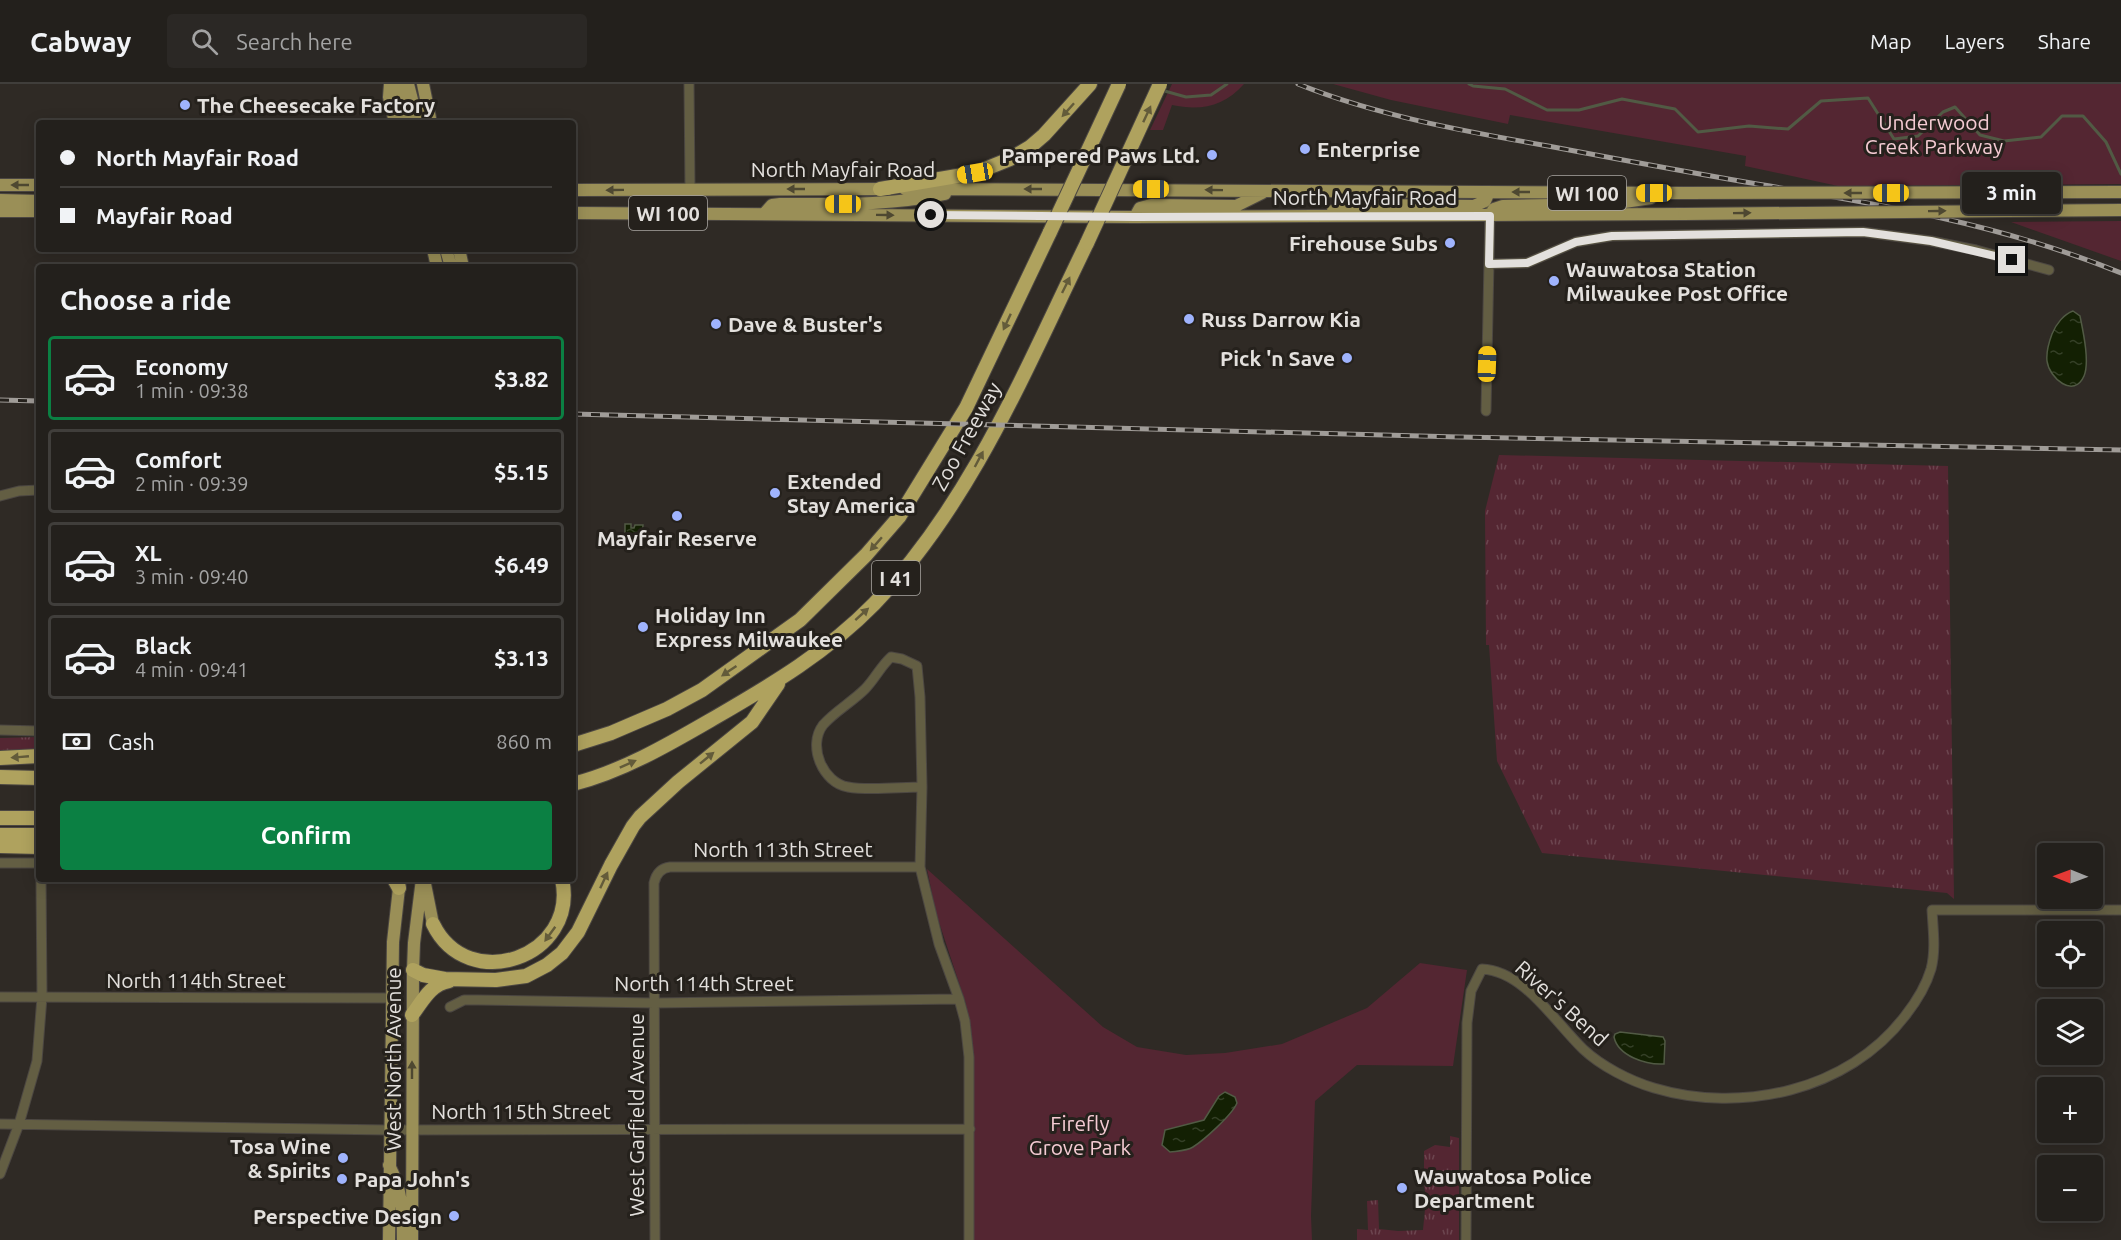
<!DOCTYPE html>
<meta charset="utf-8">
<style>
body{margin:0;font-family:Ubuntu,sans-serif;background:#2b2825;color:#f1f3f6;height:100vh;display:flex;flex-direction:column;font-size:22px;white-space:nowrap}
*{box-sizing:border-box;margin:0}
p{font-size:20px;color:#a3a3a3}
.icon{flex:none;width:33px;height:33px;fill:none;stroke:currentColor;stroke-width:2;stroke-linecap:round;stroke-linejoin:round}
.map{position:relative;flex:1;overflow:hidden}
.details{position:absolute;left:36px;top:180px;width:540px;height:618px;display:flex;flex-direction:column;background:#23201c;border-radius:6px;box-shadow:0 3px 15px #0003,0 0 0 2px #403e3b}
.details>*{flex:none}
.top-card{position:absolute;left:36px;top:36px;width:540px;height:132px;border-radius:6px;box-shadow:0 3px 15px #0003,0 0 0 2px #403e3b;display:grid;align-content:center;height:132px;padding:0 24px;background:#23201c}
.needle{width:39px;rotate:271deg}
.buttons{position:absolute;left:2037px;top:759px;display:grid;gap:12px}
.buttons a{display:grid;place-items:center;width:66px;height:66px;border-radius:6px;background:#23201c;box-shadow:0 3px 15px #0003,0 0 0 2px #403e3b;font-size:30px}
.end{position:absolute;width:27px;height:27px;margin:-14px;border:8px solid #e3e0dd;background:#111;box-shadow:0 0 0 3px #111}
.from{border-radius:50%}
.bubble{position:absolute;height:42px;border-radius:6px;background:#23201c;box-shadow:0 3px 15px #0003,0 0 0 2px #403e3b;font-size:20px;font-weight:600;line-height:42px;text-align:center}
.car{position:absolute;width:18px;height:36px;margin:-18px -9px;border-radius:8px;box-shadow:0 0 4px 2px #0007;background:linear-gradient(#f5c518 24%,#345 0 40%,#f5c518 0 76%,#345 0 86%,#f5c518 0)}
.top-card b{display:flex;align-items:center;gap:21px;height:57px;font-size:22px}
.top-card b+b{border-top:2px solid #403e3b}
.top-card i{width:15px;height:15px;background:#f1f3f6}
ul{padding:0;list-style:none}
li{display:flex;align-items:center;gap:18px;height:84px;margin:0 12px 9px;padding:0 12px;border:3px solid #403e3b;border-radius:6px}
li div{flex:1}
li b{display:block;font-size:22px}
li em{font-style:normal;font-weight:600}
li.active{border-color:#0b8043}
li>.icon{width:54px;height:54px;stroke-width:1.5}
h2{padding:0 24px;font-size:27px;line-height:72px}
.pay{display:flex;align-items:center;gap:15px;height:66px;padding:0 24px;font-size:22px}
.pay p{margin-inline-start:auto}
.action{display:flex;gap:12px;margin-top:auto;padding:12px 24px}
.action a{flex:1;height:69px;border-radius:6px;background:#0b8043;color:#fff;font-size:24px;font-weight:600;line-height:69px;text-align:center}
header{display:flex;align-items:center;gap:36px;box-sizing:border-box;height:84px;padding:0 30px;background:#23201c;border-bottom:2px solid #403e3b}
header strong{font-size:28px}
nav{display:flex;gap:33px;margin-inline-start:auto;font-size:21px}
.search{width:420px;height:54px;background:#2b2825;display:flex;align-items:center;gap:15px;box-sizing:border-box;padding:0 21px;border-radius:6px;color:#a3a3a3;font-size:22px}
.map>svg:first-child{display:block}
</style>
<header>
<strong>Cabway</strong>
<div class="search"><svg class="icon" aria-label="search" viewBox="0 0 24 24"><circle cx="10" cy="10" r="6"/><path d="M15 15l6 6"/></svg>Search here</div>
<nav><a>Map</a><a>Layers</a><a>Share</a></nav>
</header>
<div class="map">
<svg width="2121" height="1156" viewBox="0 0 2121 1156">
<defs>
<pattern id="grass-tufts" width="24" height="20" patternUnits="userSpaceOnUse" patternTransform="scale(1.5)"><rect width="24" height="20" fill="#542632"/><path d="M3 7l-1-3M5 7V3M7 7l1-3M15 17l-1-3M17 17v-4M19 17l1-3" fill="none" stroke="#6c454f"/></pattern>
<pattern id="water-ripples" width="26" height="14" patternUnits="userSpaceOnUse" patternTransform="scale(1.5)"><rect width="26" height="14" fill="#132003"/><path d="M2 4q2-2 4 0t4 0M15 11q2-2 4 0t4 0" fill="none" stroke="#354027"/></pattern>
</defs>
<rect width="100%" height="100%" fill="#2f2a25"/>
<path fill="url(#grass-tufts)" d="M1499,371L1948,382L1954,815L1947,809L1542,769L1497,677L1489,561H1486L1485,427Z
M39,653V679L0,680V654Z
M1450,1052L1459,1054V1156H1357V1145L1368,1146L1367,1117L1378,1116L1379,1145L1398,1147L1423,1146L1426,1115L1424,1100V1067L1435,1061L1450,1063Z"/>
<path fill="#542632" d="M1172,0H1244C1224,23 1200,27 1172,21L1163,46H1150Z
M1333,0H2121V100L1838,102L1745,82L1746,72L1510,31L1508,40L1391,16Z
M2121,137V177L2011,138Z
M927,785L1103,943L1137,963L1186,971L1225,969L1282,960L1367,924L1420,879L1467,886L1453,982L1357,981L1315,1017L1311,1132L1312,1156H972L966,920L936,829Z"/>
<path fill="url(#water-ripples)" stroke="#515a44" stroke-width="1.5" d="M2073,227L2080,232C2083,247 2090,278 2084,292C2074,315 2049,294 2047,277C2046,268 2049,258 2052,250C2056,240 2064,230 2073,227Z
M625,440H631V444H634L635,441H643L642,453H639V458H631L628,453L625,452Z
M1620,948L1663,953L1665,957L1664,980C1646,981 1618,972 1614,953L1615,950Z
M1225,1008L1235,1013L1237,1019C1232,1031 1204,1056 1193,1063C1187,1067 1177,1067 1170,1068L1162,1061L1165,1046L1204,1036L1219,1012Z"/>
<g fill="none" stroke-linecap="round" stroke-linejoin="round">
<path stroke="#515a44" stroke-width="3" d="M1469,0L1473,2L1505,5L1547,26H1579L1622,15L1675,25L1698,48L1749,42L1788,45L1821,17L1868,14L1894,55L1918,52L1943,28L1955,23L1980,51L2004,57L2041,53L2062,32H2083L2106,58L2121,90
M1161,6L1186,13L1211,11L1227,0"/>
<g stroke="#4c4742" stroke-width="11">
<path id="minor" d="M689,0L690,105
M1489,180L1527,179L1576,158L1612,152L1863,148L1931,157L1976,166L2049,186
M1486,327L1490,126
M0,412L19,407L39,406
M0,646L39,647
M922,703C901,703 868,707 848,703C823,699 807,662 823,641C834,628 852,618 865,605C875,595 880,583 891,573L902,575L917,582L920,613L922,703L920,783L939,860L959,915L965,937L969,973V1156
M0,779H39
M0,913L392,914
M450,923L464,916H478L654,919L959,915
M0,1040L389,1046L970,1045
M0,1090L19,1040L37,977L42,913L41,795
M655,1156L654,799C656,790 661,784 670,783H920
M1466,1156L1467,939L1471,907L1482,885C1524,887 1554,937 1583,965C1601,982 1630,997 1654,1004C1741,1030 1848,1007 1905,932C1916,918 1926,902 1931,885C1936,866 1933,845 1932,826H2121"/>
</g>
<g stroke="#4c4742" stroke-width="14">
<path id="major" d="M390,0L389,13L395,39
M399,0L406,39
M408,0L418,39
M423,0L431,39
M0,101H39
M905,105L1684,109
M573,106L888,105
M0,116L39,117
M0,127H39
M1333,127L1367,121L1474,122L1485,117L1489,108
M573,129L1135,133L1684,130
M764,130L772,121L780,120C837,120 888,122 945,110
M1490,132L1494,125L1503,122L1611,120L1651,114
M1135,133L1140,124L1151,121L1236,122L1262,109
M433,165L437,183
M446,165L451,183
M459,165L463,183
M425,800L433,840
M389,1081C402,1106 403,1128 403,1156
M389,1156L393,858L400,795
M412,1156L413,886L414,859L422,795"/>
</g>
<g stroke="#4c4742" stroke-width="16">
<path id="highway" d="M880,105L975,89L1010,75L1030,63L1044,51L1090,0
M573,661L611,649L667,625L702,606L800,536L866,471L899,433L966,324L1050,148
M0,674L39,672
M0,693L39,694
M573,700C624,687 671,659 716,633C773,600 827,568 874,520C972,418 1026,284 1087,159
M0,734H39
M0,751H39
M0,762L39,763
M394,795L399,804
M433,840C468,912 579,873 562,795
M413,886L423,891L445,895L496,896L526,892L547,881L562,869L578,848L611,781L633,742L640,733L678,698L752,638L778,600
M412,931C423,916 431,900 449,897"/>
</g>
<use href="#minor" stroke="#635e43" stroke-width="9"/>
<use href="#major" stroke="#9a8f57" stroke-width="12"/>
<use href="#highway" stroke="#afa25e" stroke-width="14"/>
<g stroke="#a09c98" stroke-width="5">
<path id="rail" d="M1298,0C1378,32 1463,47 1548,62C1617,75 1687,88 1757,100C1881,120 2004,141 2121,189
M0,316L39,317
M573,330L1459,353L2121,366"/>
</g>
<use href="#rail" stroke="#25211c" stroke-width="3" stroke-dasharray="9" stroke-linecap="butt"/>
<g stroke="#4c4742" stroke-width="14" stroke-linecap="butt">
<path id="major-bridge" d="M1684,109L2121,108
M1684,130L2121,126"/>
</g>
<g stroke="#4c4742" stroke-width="16" stroke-linecap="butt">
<path id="highway-bridge" d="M1050,148L1119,0
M1087,159L1160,0"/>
</g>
<use href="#major-bridge" stroke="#9a8f57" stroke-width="12"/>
<use href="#highway-bridge" stroke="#afa25e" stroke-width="14"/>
</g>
<defs><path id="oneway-solid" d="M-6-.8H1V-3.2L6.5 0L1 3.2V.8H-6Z" transform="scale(1.5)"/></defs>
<g fill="#635b3a">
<use href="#oneway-solid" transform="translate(1068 26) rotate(132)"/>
<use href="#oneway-solid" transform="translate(1147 30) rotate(-65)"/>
<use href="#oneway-solid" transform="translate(1066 201) rotate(-64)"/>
<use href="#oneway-solid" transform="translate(1007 238) rotate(115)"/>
<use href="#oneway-solid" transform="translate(979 375) rotate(-62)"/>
<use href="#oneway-solid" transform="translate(876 460) rotate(131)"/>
<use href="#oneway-solid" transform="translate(862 530) rotate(-42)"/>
<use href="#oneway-solid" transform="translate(729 587) rotate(146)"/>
<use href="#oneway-solid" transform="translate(20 673) rotate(175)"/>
<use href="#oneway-solid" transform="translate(707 674) rotate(-39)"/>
<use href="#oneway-solid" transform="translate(628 680) rotate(-24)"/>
<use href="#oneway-solid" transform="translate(604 796) rotate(-65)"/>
<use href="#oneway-solid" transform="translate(550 850) rotate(126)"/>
</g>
<g fill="#4e4831">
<use href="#oneway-solid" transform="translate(20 101) rotate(-180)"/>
<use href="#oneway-solid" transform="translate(796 105) rotate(180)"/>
<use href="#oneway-solid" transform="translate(1033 105) rotate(-180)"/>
<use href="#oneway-solid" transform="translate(615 106) rotate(179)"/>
<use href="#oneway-solid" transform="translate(1214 106) rotate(-179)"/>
<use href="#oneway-solid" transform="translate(1521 108) rotate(-180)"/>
<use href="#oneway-solid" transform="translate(1853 109) rotate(180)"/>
<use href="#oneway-solid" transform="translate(1937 127) rotate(-1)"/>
<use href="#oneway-solid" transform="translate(1742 129) rotate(-1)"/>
<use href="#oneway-solid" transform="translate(885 131) rotate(1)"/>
<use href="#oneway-solid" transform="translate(412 986) rotate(-90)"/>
</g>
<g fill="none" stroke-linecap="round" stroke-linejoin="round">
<path stroke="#e3e0dd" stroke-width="8" d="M931,131L1135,133L1490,132L1489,180L1527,179L1576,158L1612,152L1863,148L1931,157L2012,176"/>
</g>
<g fill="#9fb3fd" stroke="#25211c" stroke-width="2">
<circle cx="185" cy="21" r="6"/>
<circle cx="1305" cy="65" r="6"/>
<circle cx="1212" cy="71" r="6"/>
<circle cx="1450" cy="159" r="6"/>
<circle cx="1554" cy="197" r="6"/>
<circle cx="1189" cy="235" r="6"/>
<circle cx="716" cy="240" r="6"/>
<circle cx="1347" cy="274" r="6"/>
<circle cx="775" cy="409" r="6"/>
<circle cx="677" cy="432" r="6"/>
<circle cx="643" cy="543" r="6"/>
<circle cx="343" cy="1074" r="6"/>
<circle cx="342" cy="1095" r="6"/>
<circle cx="1402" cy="1104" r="6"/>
<circle cx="454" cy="1132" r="6"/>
</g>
<g text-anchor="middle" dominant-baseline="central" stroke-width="6" stroke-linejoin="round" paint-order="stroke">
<g fill="#25211c" stroke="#aaa7a3" stroke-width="1.5">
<rect x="1548" y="92" width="78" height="34" rx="4.5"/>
<rect x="629" y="112" width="78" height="34" rx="4.5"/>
<rect x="872" y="477" width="48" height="34" rx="4.5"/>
</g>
<g font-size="20" font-weight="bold" fill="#e3e0dd">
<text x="1587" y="109">WI 100</text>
<text x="668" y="129">WI 100</text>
<text x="896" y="494">I 41</text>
</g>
<g font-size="21" font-weight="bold" fill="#e3e0dd" stroke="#25211c" text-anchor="start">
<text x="197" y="21">The Cheesecake Factory</text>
<text x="1317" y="65">Enterprise</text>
<text x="1200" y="71" text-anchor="end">Pampered Paws Ltd.</text>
<text x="1438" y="159" text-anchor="end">Firehouse Subs</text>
<text x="1566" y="185">Wauwatosa Station<tspan x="1566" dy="24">Milwaukee Post Office</tspan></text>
<text x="1201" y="235">Russ Darrow Kia</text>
<text x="728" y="240">Dave &amp; Buster's</text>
<text x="1335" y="274" text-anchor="end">Pick 'n Save</text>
<text x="787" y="397">Extended<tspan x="787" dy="24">Stay America</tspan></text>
<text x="677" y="454" text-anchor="middle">Mayfair Reserve</text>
<text x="655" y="531">Holiday Inn<tspan x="655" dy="24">Express Milwaukee</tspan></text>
<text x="331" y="1062" text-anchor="end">Tosa Wine<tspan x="331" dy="24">&amp; Spirits</tspan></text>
<text x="1414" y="1092">Wauwatosa Police<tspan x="1414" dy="24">Department</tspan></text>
<text x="354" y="1095">Papa John's</text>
<text x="442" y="1132" text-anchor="end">Perspective Design</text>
</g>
<g font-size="21" fill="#f5cbd3" stroke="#25211c">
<text x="1934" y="38">Underwood<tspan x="1934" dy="24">Creek Parkway</tspan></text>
<text x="1080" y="1039">Firefly<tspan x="1080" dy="24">Grove Park</tspan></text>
</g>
<g font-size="21" fill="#e3e0dd" stroke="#25211c">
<text x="843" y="85">North Mayfair Road</text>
<text x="1365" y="113">North Mayfair Road</text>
<text transform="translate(966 352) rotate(-61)">Zoo Freeway</text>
<text x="783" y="765">North 113th Street</text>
<text x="196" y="896">North 114th Street</text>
<text x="704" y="899">North 114th Street</text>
<text transform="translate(1562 919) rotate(42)">River's Bend</text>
<text transform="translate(393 975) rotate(-90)">West North Avenue</text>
<text x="521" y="1027">North 115th Street</text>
<text transform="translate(636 1031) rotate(-90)">West Garfield Avenue</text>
</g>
</g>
</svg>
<div class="buttons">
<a><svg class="needle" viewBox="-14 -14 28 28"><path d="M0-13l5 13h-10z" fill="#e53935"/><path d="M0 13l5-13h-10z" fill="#a3a3a3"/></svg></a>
<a><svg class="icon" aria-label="locate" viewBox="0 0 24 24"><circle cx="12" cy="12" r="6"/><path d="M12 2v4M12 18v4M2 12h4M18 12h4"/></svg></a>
<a><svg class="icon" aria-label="layers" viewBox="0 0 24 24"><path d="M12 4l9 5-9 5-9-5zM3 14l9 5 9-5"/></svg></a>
<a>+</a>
<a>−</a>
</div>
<i class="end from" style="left:931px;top:131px"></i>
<i class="end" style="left:2012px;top:176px"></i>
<div class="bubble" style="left:1962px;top:88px;width:99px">3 min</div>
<i class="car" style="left:975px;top:89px;rotate:261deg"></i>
<i class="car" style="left:1151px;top:105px;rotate:270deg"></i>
<i class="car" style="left:1654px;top:109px;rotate:270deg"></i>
<i class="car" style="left:1891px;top:109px;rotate:270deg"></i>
<i class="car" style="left:843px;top:120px;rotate:270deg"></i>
<i class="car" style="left:1487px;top:280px;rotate:2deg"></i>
<div class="top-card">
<b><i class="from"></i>North Mayfair Road</b>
<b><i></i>Mayfair Road</b>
</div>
<section class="details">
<h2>Choose a ride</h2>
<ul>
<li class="active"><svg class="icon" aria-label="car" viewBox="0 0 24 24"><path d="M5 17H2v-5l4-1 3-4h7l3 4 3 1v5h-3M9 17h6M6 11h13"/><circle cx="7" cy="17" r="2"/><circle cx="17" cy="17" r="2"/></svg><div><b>Economy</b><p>1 min · 09:38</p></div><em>$3.82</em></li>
<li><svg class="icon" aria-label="car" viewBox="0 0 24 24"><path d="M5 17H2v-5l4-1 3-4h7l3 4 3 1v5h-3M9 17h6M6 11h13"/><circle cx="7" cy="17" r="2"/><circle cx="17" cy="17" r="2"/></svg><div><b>Comfort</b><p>2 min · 09:39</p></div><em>$5.15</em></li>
<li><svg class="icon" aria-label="car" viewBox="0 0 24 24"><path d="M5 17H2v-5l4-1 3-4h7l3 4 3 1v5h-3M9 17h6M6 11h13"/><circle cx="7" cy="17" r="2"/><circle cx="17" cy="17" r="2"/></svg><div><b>XL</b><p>3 min · 09:40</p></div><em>$6.49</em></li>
<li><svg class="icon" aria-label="car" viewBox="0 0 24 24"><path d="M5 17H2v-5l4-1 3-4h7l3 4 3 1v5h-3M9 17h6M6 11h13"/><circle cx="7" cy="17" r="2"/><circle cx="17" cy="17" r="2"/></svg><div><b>Black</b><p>4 min · 09:41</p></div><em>$3.13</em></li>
</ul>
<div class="pay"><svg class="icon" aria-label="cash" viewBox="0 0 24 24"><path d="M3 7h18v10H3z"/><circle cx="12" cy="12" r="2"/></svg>Cash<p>860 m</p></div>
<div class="action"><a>Confirm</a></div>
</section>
</div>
